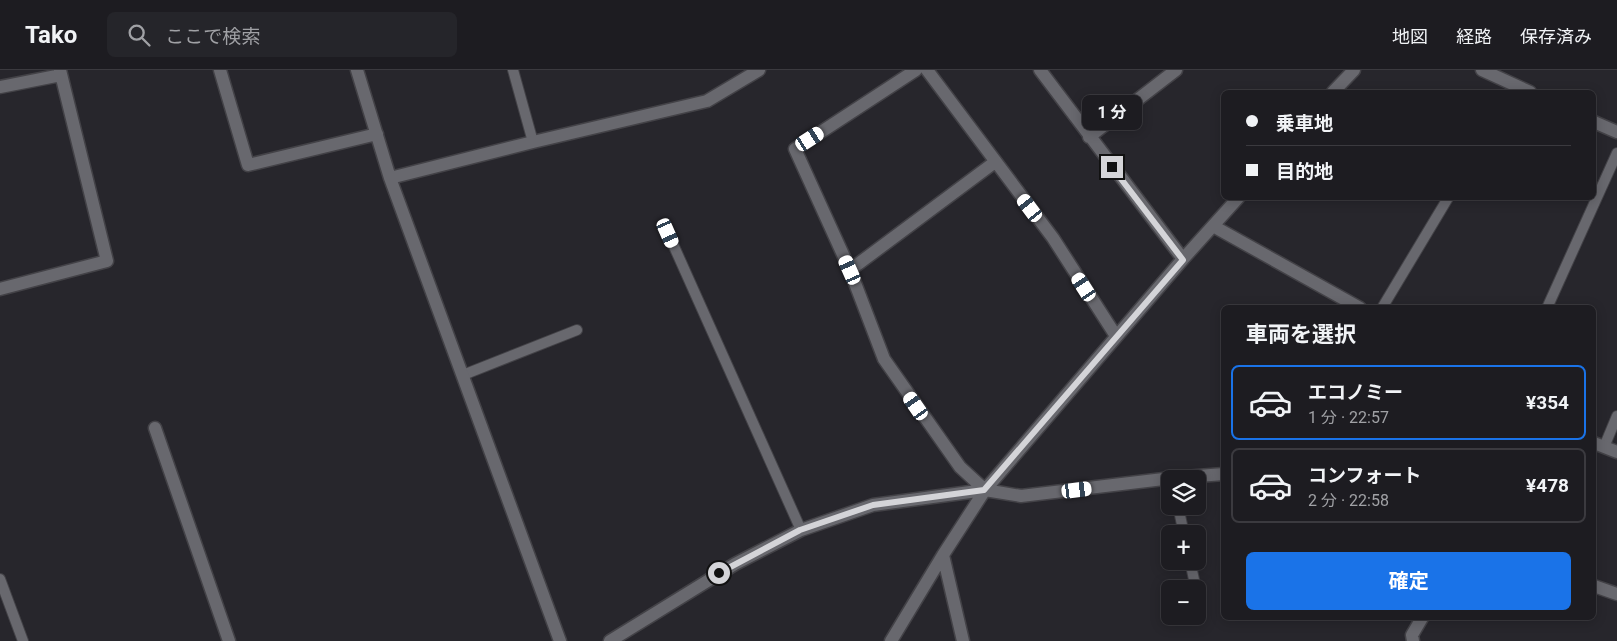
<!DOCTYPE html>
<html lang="ja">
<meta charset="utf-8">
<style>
body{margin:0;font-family:Roboto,"Noto Sans JP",sans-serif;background:#25252a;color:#f1f3f6;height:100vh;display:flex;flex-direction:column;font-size:19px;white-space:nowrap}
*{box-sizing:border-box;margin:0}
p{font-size:16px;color:#a0a1a5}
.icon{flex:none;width:28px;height:28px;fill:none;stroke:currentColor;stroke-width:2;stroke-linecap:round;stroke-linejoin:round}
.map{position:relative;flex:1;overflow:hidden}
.panel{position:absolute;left:1221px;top:235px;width:375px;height:315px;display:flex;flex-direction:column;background:#1d1c21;border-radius:8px;box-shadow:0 2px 12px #0003,0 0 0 1px #3b3a3f}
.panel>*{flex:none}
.guide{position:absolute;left:1221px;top:20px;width:375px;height:110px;border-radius:8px;box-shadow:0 2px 12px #0003,0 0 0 1px #3b3a3f;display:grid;align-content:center;height:110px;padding:0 25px;background:#1d1c21}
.fabs{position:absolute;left:1161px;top:400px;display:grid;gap:10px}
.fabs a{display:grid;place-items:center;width:45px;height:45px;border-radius:8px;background:#1d1c21;box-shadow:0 2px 12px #0003,0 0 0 1px #3b3a3f;font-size:25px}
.end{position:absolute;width:22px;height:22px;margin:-11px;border:6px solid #d4d4d8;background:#111;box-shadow:0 0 0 2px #111}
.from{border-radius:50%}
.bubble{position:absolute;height:35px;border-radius:8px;background:#1d1c21;box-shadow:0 2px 12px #0003,0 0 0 1px #3b3a3f;font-size:16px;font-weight:700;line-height:35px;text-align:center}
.car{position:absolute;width:15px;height:30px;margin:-15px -8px;border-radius:6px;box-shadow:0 0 4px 1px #0007;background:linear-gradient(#fff 24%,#345 0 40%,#fff 0 76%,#345 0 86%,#fff 0)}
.guide b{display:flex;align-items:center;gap:18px;height:48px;font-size:19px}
.guide b+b{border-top:1px solid #3b3a3f}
.guide i{width:12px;height:12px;background:#f1f3f6}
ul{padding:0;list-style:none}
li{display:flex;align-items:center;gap:15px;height:75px;margin:0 10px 8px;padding:0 15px;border:2px solid #3b3a3f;border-radius:8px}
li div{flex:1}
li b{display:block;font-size:19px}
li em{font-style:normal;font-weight:700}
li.active{border-color:#1a73e8}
li>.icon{width:45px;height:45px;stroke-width:1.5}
h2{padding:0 25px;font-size:22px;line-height:60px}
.primary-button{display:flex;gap:10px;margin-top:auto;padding:10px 25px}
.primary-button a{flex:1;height:58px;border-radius:8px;background:#1a73e8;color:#fff;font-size:20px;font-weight:700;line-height:58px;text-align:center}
header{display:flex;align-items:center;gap:30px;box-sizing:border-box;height:70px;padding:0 25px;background:#1d1c21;border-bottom:1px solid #3b3a3f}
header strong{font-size:24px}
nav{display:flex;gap:28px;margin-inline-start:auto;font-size:18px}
.search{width:350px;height:45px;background:#25252a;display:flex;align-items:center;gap:12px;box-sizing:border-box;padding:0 18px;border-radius:8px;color:#a0a1a5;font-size:19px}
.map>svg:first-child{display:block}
</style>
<header>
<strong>Tako</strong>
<div class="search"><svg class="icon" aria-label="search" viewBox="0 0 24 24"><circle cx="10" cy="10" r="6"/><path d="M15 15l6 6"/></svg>ここで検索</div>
<nav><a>地図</a><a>経路</a><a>保存済み</a></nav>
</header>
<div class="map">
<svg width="1617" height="571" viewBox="0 0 1617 571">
<rect width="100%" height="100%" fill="#27262c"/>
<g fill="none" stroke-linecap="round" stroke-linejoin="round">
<g stroke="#434247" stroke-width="12">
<path id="service" d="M513,0L533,72
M668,163L801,460
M1382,238L1448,128
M1547,238L1617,83
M463,305L577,260
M1604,377L1617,346
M1178,436L1184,464
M1190,491L1196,519
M0,509L23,571"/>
</g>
<g stroke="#434247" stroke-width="15">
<path id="minor" d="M220,0L248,95L377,64
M357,0L390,108L560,571
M916,0L795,79L850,200L884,289L960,397L985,420
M927,0L1053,168L1116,266
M1040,0L1183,189
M0,17L61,5
M1333,22L1354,0
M1089,67L1176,0
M390,108L533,72L707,31L759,0
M1213,156L1360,238
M850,200L995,92
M0,219L107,191L60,0
M155,358L229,571
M1594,373L1617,382
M943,485L963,571
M1594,516L1617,524
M610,571L735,494L801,460L873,435L985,420L1021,426L1172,408L1224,404
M891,571L943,485L985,420L1183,189L1238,128
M1413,571L1412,565L1422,548"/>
</g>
<g stroke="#434247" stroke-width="15">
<path id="tertiary" d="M1482,0L1530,22
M1594,52L1617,62"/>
</g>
<use href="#service" stroke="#68686e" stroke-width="10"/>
<use href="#minor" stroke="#68686e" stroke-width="12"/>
<use href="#tertiary" stroke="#68686e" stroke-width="12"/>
</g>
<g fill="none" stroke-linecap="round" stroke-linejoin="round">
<path stroke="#d4d4d8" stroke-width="6" d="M719,503L800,460L873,435L984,420L1183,190L1112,97"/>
</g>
</svg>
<div class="fabs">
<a><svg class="icon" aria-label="layers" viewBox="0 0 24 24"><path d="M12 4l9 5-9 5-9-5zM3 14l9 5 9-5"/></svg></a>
<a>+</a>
<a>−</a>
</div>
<i class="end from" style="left:719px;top:503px"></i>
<i class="end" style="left:1112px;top:97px"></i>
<div class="bubble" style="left:1082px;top:25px;width:60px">1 分</div>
<i class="car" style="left:810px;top:69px;rotate:57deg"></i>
<i class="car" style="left:1030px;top:138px;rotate:323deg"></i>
<i class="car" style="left:668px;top:163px;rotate:156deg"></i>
<i class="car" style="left:850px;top:200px;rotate:336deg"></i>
<i class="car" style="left:1084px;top:217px;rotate:327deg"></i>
<i class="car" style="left:916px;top:336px;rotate:325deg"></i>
<i class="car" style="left:1077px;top:420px;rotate:83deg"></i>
<div class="guide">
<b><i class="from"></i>乗車地</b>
<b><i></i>目的地</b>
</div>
<section class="panel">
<h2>車両を選択</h2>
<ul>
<li class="active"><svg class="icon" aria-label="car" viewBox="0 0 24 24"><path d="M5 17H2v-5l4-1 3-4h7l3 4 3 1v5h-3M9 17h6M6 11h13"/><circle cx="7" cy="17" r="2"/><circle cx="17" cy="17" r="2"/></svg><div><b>エコノミー</b><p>1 分 · 22:57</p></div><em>¥354</em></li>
<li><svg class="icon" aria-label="car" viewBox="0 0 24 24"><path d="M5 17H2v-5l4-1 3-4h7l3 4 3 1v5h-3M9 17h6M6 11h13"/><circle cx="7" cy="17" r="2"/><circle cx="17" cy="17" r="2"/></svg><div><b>コンフォート</b><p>2 分 · 22:58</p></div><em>¥478</em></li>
</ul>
<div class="primary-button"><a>確定</a></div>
</section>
</div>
